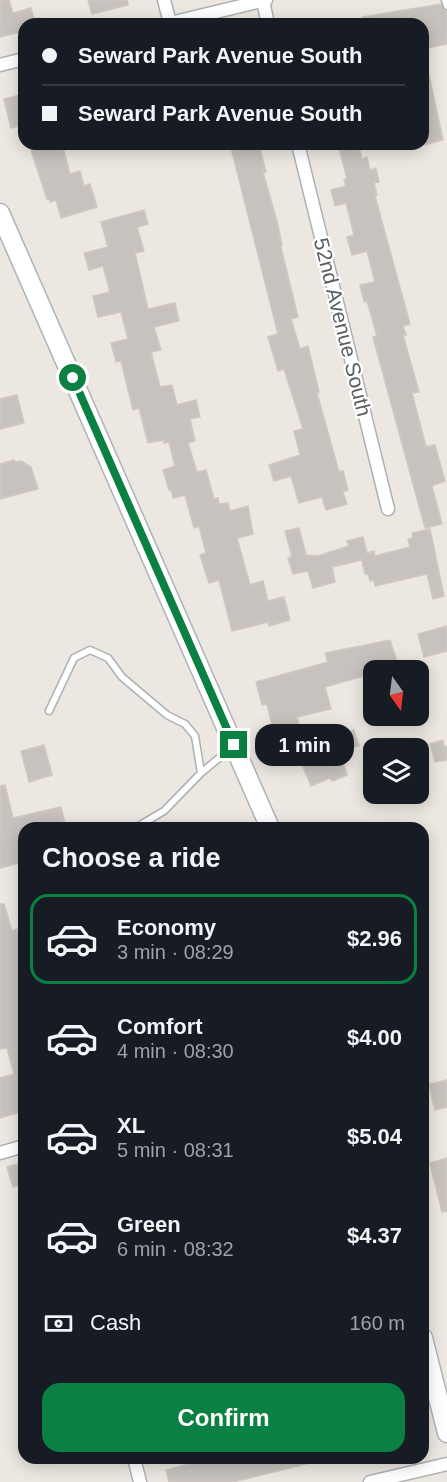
<!DOCTYPE html>
<meta charset="utf-8">
<style>
body{margin:0;font-family:Helvetica,sans-serif;background:#20242c;color:#f1f3f6;height:100vh;display:flex;flex-direction:column;font-size:22px;white-space:nowrap}
*{box-sizing:border-box;margin:0}
p{font-size:20px;color:#9ea1a6}
.icon{flex:none;width:33px;height:33px;fill:none;stroke:currentColor;stroke-width:2;stroke-linecap:round;stroke-linejoin:round}
.map{position:relative;flex:1;overflow:hidden}
.details{position:absolute;left:18px;top:822px;width:411px;height:642px;display:flex;flex-direction:column;background:#171b24;border-radius:18px;box-shadow:0 3px 15px #0003}
.details>*{flex:none}
.guide{position:absolute;left:18px;top:18px;width:411px;height:132px;border-radius:18px;box-shadow:0 3px 15px #0003;display:grid;align-content:center;height:132px;padding:0 24px;background:#171b24}
.needle{width:39px;rotate:166deg}
.tools{position:absolute;left:363px;top:660px;display:grid;gap:12px}
.tools a{display:grid;place-items:center;width:66px;height:66px;border-radius:12px;background:#171b24;box-shadow:0 3px 15px #0003;font-size:30px}
.end{position:absolute;width:27px;height:27px;margin:-14px;border:8px solid #0b8043;background:#fff;box-shadow:0 0 0 3px #fff}
.from{border-radius:50%}
.bubble{position:absolute;height:42px;border-radius:18px;background:#171b24;box-shadow:0 3px 15px #0003;font-size:20px;font-weight:600;line-height:42px;text-align:center}
.guide b{display:flex;align-items:center;gap:21px;height:57px;font-size:22px}
.guide b+b{border-top:2px solid #363941}
.guide i{width:15px;height:15px;background:#f1f3f6}
ul{padding:0;list-style:none}
li{display:flex;align-items:center;gap:18px;height:90px;margin:0 12px 9px;padding:0 12px;border:3px solid transparent;border-radius:18px}
li div{flex:1}
li b{display:block;font-size:22px}
li em{font-style:normal;font-weight:600}
li.selected{border-color:#0b8043}
li>.icon{width:54px;height:54px;stroke-width:1.5}
h2{padding:0 24px;font-size:27px;line-height:72px}
.pay{display:flex;align-items:center;gap:15px;height:66px;padding:0 24px;font-size:22px}
.pay p{margin-inline-start:auto}
.cta{display:flex;gap:12px;margin-top:auto;padding:12px 24px}
.cta a{flex:1;height:69px;border-radius:18px;background:#0b8043;color:#fff;font-size:24px;font-weight:600;line-height:69px;text-align:center}
.map>svg:first-child{display:block}
</style>
<div class="map">
<svg width="447" height="1482" viewBox="0 0 447 1482">
<rect width="100%" height="100%" fill="#ece7e1"/>
<path fill="#c8c2be" stroke="#d0c7c0" stroke-width="1.5" d="M0,0H9L13,13L31,8L35,24H24V31L0,37Z
M88,0H127L128,5L92,14Z
M441,4L443,9L447,11V44L423,49V24H363L362,17Z
M423,75H429L443,140L423,145Z
M24,94V125L11,128L4,99Z
M29,144H62L70,174L80,171L84,186L90,184L97,207L61,218L56,200L50,202L49,198L47,199Z
M230,144H256L257,150L260,149L266,172L263,173L277,221L282,245L281,248L298,317L291,319L300,349L308,346L319,392L317,393L339,472L343,471L348,490L343,492L347,504L326,510L322,497L299,503L291,476L274,481L269,465L300,455L294,431L303,429L284,369L278,371L268,337L278,334Z
M338,144H358L362,159L367,157L370,170L376,168L379,182L374,183L377,195L375,196L410,324L403,326L406,335H403L419,392L412,393L426,447L435,445L445,481L432,486L442,524L425,528L373,337L377,336L367,301L364,302L360,285L375,282L367,251L352,255L347,237L354,235L346,203L335,206L331,190L346,186L344,179H347Z
M144,210L148,224L137,227L144,251L135,253L148,309L175,303L179,321L154,327L161,350L151,352L160,387L172,385L177,405L196,400L200,417L190,419L195,441L188,443L197,472L206,470L214,499L218,498L219,504L228,503L230,511L248,506L253,534L237,538L250,585L263,581L268,601L284,597L290,620L269,626L268,622L232,631L219,580L209,583L200,555L206,553L199,526L194,528L185,495L173,498L171,490H169L163,470L175,466L169,442L164,443V440L148,443L139,408L133,410L121,361L116,362L111,343L128,339L121,312L98,317L93,296L110,292L103,266L89,270L84,253L108,247L101,222Z
M17,395L24,423L0,429V399Z
M14,460L15,462L21,461L31,467L38,489L0,499V464Z
M299,528L306,555L318,556L349,546L347,541L363,537L367,553L374,551L375,556L410,547L408,539L413,538L412,533L430,529L444,596L433,599L427,574L375,586L374,580L370,581L368,574H365L362,560L332,567L335,582L313,588L308,571L293,574L288,558L292,557L285,531Z
M447,626V651L424,657L418,634Z
M390,640L398,665L395,666L396,670H374V673L325,687L331,709L297,717L302,740L277,746L267,704L262,705L256,682L328,662L325,653Z
M354,730L359,746L343,750L339,735Z
M443,740L444,747L447,746V760L435,762L430,744Z
M44,745L52,775L29,782L21,751Z
M338,747L347,775L332,781L330,778L311,786L301,762Z
M5,785L13,818L61,807L66,828H24V862L0,868V786Z
M0,904H4L12,931L17,929L24,957V1111L0,1118V1078L14,1074L7,1048L0,1049Z
M447,1080V1107L435,1110L429,1084Z
M447,1158V1211L442,1212L430,1163Z
M24,1162V1184L13,1187L7,1167Z
M212,1458H310V1463L233,1482H169L166,1470Z"/>
<g fill="none" stroke-linecap="round" stroke-linejoin="round">
<g stroke="#adb1b3" stroke-width="9">
<path id="service" d="M445,0L447,6
M49,711L74,658L90,650L108,658L122,677L167,715L185,724L195,736L201,773
M135,828L164,811L201,773L231,748"/>
</g>
<g stroke="#adb1b3" stroke-width="15">
<path id="minor" d="M164,0L170,23
M263,1L268,24
M166,24L266,0
M0,65L24,59
M298,144L388,509
M0,1153L24,1146
M134,1458L140,1482
M370,1482L447,1464"/>
</g>
<g stroke="#aeb3b6" stroke-width="21">
<path id="secondary" d="M0,213L270,828
M423,1338L447,1433"/>
</g>
<use href="#service" stroke="#fff" stroke-width="6"/>
<use href="#minor" stroke="#fff" stroke-width="12"/>
<use href="#secondary" stroke="#fff" stroke-width="18"/>
</g>
<g fill="none" stroke-linecap="round" stroke-linejoin="round">
<path stroke="#0b8043" stroke-width="8" d="M73,378L234,745"/>
</g>
<g text-anchor="middle" dominant-baseline="central" stroke-width="4.5" stroke-linejoin="round" paint-order="stroke">
<g font-size="21" fill="#5a5f61" stroke="#fff">
<text transform="translate(343 327) rotate(76)">52nd Avenue South</text>
</g>
</g>
</svg>
<div class="tools">
<a><svg class="needle" viewBox="-14 -14 28 28"><path d="M0-13l5 13h-10z" fill="#e53935"/><path d="M0 13l5-13h-10z" fill="#9ea1a6"/></svg></a>
<a><svg class="icon" aria-label="layers" viewBox="0 0 24 24"><path d="M12 4l9 5-9 5-9-5zM3 14l9 5 9-5"/></svg></a>
</div>
<i class="end from" style="left:73px;top:378px"></i>
<i class="end" style="left:234px;top:745px"></i>
<div class="bubble" style="left:255px;top:724px;width:99px">1 min</div>
<div class="guide">
<b><i class="from"></i>Seward Park Avenue South</b>
<b><i></i>Seward Park Avenue South</b>
</div>
<section class="details">
<h2>Choose a ride</h2>
<ul>
<li class="selected"><svg class="icon" aria-label="car" viewBox="0 0 24 24"><path d="M5 17H2v-5l4-1 3-4h7l3 4 3 1v5h-3M9 17h6M6 11h13"/><circle cx="7" cy="17" r="2"/><circle cx="17" cy="17" r="2"/></svg><div><b>Economy</b><p>3 min · 08:29</p></div><em>$2.96</em></li>
<li><svg class="icon" aria-label="car" viewBox="0 0 24 24"><path d="M5 17H2v-5l4-1 3-4h7l3 4 3 1v5h-3M9 17h6M6 11h13"/><circle cx="7" cy="17" r="2"/><circle cx="17" cy="17" r="2"/></svg><div><b>Comfort</b><p>4 min · 08:30</p></div><em>$4.00</em></li>
<li><svg class="icon" aria-label="car" viewBox="0 0 24 24"><path d="M5 17H2v-5l4-1 3-4h7l3 4 3 1v5h-3M9 17h6M6 11h13"/><circle cx="7" cy="17" r="2"/><circle cx="17" cy="17" r="2"/></svg><div><b>XL</b><p>5 min · 08:31</p></div><em>$5.04</em></li>
<li><svg class="icon" aria-label="car" viewBox="0 0 24 24"><path d="M5 17H2v-5l4-1 3-4h7l3 4 3 1v5h-3M9 17h6M6 11h13"/><circle cx="7" cy="17" r="2"/><circle cx="17" cy="17" r="2"/></svg><div><b>Green</b><p>6 min · 08:32</p></div><em>$4.37</em></li>
</ul>
<div class="pay"><svg class="icon" aria-label="cash" viewBox="0 0 24 24"><path d="M3 7h18v10H3z"/><circle cx="12" cy="12" r="2"/></svg>Cash<p>160 m</p></div>
<div class="cta"><a>Confirm</a></div>
</section>
</div>
